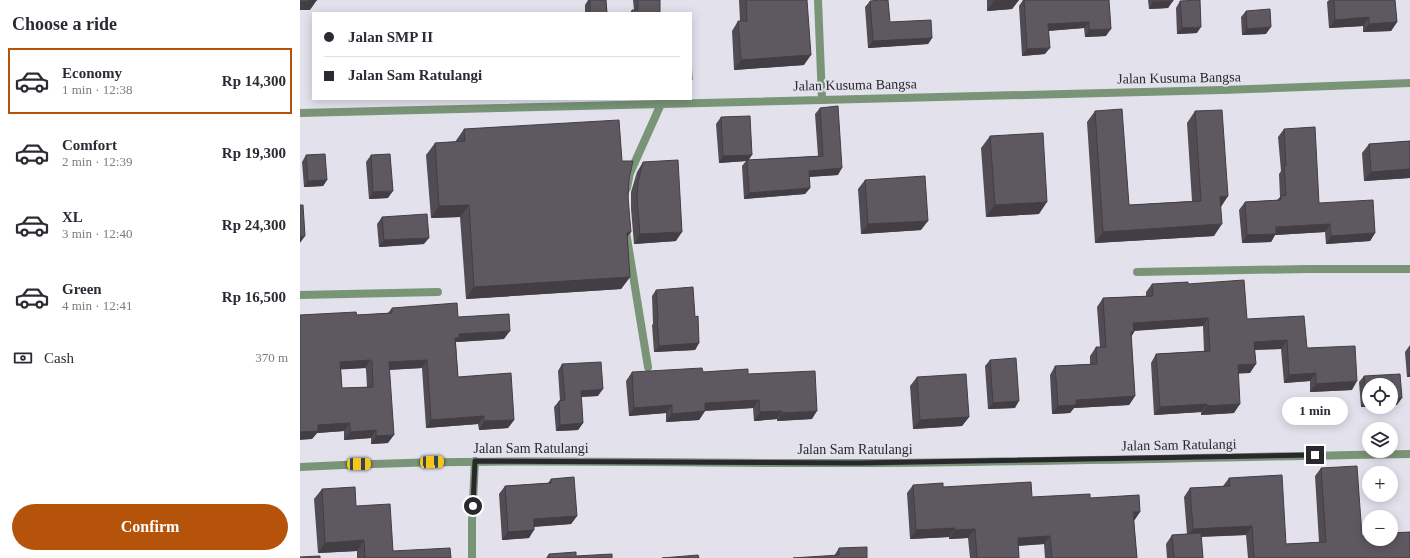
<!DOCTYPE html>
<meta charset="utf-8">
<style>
body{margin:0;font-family:Georgia,serif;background:#f7f7f7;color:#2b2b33;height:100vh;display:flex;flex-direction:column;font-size:15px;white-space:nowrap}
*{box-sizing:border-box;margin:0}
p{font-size:13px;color:#7c7c81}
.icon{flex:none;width:22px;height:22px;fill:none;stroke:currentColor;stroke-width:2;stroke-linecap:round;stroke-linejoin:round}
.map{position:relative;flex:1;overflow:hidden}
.side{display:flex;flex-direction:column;background:#fff;width:300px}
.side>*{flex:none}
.top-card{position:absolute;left:12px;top:12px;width:380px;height:88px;border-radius:0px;box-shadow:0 2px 10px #0003;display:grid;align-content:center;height:88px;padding:0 12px;background:#fff}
.controls{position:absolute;left:1062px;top:378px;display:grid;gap:8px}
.controls a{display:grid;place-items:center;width:36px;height:36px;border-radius:50%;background:#fff;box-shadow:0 2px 10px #0003;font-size:20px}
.end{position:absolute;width:18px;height:18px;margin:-9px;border:5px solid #29282c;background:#fff;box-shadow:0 0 0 2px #fff}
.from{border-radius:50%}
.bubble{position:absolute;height:28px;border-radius:14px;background:#fff;box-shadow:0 2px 10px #0003;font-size:13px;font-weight:800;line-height:28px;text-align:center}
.car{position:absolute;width:12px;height:24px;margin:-12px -6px;border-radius:5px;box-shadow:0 0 3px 1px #0007;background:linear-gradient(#f5c518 24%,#345 0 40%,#f5c518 0 76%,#345 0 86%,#f5c518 0)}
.top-card b{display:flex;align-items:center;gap:14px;height:38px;font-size:15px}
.top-card b+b{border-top:1px solid #e1e1e2}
.top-card i{width:10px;height:10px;background:#2b2b33}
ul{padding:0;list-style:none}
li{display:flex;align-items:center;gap:12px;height:66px;margin:0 8px 6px;padding:0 4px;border:2px solid transparent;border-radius:0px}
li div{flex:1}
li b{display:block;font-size:15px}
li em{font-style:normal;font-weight:800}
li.on{border-color:#b45309}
li>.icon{width:36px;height:36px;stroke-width:1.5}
h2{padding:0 12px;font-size:18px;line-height:48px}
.pay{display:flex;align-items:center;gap:10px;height:44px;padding:0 12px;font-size:15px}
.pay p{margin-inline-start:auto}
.action{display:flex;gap:8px;margin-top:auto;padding:8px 12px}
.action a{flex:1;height:46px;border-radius:24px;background:#b45309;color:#fff;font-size:16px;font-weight:800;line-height:46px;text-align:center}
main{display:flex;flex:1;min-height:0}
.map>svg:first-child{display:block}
</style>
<main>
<section class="side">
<h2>Choose a ride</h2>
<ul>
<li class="on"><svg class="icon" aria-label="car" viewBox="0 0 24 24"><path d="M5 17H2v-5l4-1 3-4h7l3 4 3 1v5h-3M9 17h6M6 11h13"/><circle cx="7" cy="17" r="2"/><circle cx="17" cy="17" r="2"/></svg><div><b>Economy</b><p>1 min · 12:38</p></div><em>Rp 14,300</em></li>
<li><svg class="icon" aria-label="car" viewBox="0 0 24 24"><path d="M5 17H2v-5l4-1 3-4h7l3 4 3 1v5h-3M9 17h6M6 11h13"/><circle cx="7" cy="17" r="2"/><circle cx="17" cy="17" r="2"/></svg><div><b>Comfort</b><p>2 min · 12:39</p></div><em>Rp 19,300</em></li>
<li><svg class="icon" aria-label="car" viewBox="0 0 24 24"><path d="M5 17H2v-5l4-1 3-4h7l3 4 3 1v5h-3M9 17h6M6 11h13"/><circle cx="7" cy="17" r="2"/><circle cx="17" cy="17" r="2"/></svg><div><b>XL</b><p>3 min · 12:40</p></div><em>Rp 24,300</em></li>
<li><svg class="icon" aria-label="car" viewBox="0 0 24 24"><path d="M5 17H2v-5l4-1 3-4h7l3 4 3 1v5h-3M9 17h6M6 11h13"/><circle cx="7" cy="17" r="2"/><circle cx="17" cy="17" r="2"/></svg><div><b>Green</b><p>4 min · 12:41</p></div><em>Rp 16,500</em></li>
</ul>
<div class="pay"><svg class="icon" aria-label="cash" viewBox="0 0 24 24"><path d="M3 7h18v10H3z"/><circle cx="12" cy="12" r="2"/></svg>Cash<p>370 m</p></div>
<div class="action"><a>Confirm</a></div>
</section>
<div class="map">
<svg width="1110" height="558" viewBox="0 0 1110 558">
<rect width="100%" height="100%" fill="#e3e1ec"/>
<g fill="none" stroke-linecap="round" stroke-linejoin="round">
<path stroke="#799477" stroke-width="8" d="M518,0L522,99
M0,113L922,90L1110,83
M327,188L330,173L361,104
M326,232L348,367
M837,272L1007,269H1110
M0,295L138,292
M0,467C186,457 372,464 558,463C742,462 926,457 1110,454
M172,558V521L175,461"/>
</g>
<path fill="#514c53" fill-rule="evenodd" d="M288,0H306L307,13H285V5Z
M333,0H360V13H330L332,10H334Z
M439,0H507L504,65L434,70L432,31L438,21H440Z
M687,0H719L712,9L687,11Z
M723,0H809L806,36L785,37L784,28L749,31L745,54L722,56L719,6Z
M848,0H873L868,8L849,9Z
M1029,0H1095L1097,22L1091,31L1063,32V26L1029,28L1027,2Z
M570,1L590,22L632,38L628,44L568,48L565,7Z
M880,1L897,33L877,34L876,8Z
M946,11L966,34L942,35L941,17Z
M520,108L538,175L509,177L510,188L505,194L444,199L442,166L446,161L419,163L416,124L421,117L449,160L518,156L515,114Z
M795,111L829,205L892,201L887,123L895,111L928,196L921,207L914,236L795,243L787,122Z
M164,129L322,161L329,179L327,238L330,277L321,289L166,299L160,217L131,218L126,155L135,143L155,142Z
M984,129L1019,203L1075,233L1070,241L1026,244L1025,232L975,235L971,242L942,243L939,210L945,202L977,200L980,197L979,174L981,171L978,137Z
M690,136L739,214L686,217L681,148Z
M1110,141V178L1064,181L1062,153L1069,144Z
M6,155L27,180L23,186L4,187L2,162Z
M71,155L88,198L69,199L66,162Z
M343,162L376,241L334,244L331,209V192L337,172Z
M565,180L621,230L561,234L558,189Z
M82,217L124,244L79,247L77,224Z
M852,284H888L947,319L1007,348L1052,390L1010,392V381L984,383L981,349L955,350L950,373H938L934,413L901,415V412L854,415L851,363L856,354L904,351L903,326L834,331V332L831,337L835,396L829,405L774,408L770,413L752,414L750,375L755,366L790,364V356L796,347H800L797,307L803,298L846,296V292Z
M356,290L395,317L399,343L395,350L354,352L352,325L353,324L352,296Z
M92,308L158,317L204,339L156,342V343L158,377L214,420L208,428L179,430L178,424L126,428L122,368L89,370L88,443L71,444V438L44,440V431L17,433L12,439L57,315L88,313ZM65,368L66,369L67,387L42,388L41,369Z
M1110,345V377H1107L1105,352Z
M690,360L715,408L688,409L685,366Z
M262,364L298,396L281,397L283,423L278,430L256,431L254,407L259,401H260L258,371Z
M332,372H403L448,374L512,419L477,421V419L454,421L453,408L405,411L399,420L366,422V413L329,416L326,381Z
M1064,376L1097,405L1069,385V407H1061L1059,382Z
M617,377L669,417L662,426L613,429L610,386Z
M1021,468L1062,536L1110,558H948L946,535L901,537L903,558H867L866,544L872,535L887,534L884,497L890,488L923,486L929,478L986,544L1019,542L1015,476Z
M251,479L277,516L271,524L234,527L229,538L202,540L199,494L205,486L248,483Z
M613,485L643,487L732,497L790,498L834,521L837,558H745L744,544L718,546L719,558H670L668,538L649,539V537L610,539L607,493Z
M22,489L56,506L93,551L151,558H57V551L18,553L14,499Z
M539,548L567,558L534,556Z
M249,554L276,556L312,558H246Z"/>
<path fill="#423e43" d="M17,0L10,10H0V2Z
M719,0L712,9L687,11L694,1Z
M873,1L868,8L849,9L853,2Z
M1069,17L1063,26L1029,28L1035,20Z
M789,22L784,28L744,31L748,24Z
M1097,22L1091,31L1063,32L1069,24Z
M901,27L897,33L877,34L882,28Z
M971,27L966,34L942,35L947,29Z
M811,29L806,36L785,37L789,30Z
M632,38L628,44L568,48L573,41Z
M750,48L745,54L722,56L727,49Z
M511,55L504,65L434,70L441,60Z
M452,155L448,161L447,160L446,161L419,163L423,156Z
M542,168L538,175L504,177L509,171Z
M1110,169V178L1064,181L1071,172Z
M27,180L23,186L4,187L8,181Z
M510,188L505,194L444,199L449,193Z
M93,191L88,198L69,199L73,192Z
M928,196L920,207V197Z
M747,202L739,214L686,217L695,205Z
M169,205L160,217L131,218L139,206Z
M628,221L621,230L561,234L568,224Z
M922,224L914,236L795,243L803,232Z
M1030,224L1025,232L975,235L971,242L942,243L947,235L976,227Z
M331,232L322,244L327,233Z
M382,232L376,241L334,244L340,234Z
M1075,233L1070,241L1026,244L1031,236Z
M5,236L0,243V237Z
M129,238L124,244L79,247L84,240Z
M330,277L321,289L166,299L174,287Z
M908,318L903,326L828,331L833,323Z
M210,331L204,339L156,342L154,346L155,338L159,334Z
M831,332H834L828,341Z
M987,340L981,349L948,350L954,342Z
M399,343L395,350L354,352L359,346Z
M70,360L65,368L34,370L40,362Z
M127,360L122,368L83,370L89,362Z
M956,364L950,373L932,374L938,365Z
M1016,373L1010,381L984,383L989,375Z
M1110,373V377H1107Z
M1057,381L1052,390L1010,392L1016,384Z
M303,389L298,396L276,397L281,391Z
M835,396L829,405L774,408L770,413L752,414L758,406L776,400Z
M1102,398L1097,405H1091V399Z
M459,400L453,408L399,411L405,403Z
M1069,400V407H1061L1066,401Z
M719,401L715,408L688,409L693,403Z
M907,404L901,412L854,415L860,407Z
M940,404L934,413L901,415L907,406Z
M372,405L366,413L329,416L334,408Z
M405,411L399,420L366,422L372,414Z
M482,411L477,419L454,421L460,412Z
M517,411L512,419L477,421L482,413Z
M184,416L178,424L126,428L131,420Z
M669,417L662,426L613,429L620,420Z
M214,420L208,428L179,430L184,421Z
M50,423L44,431L17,433L12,439L0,440V432L18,425Z
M283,423L278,430L256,431L260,425Z
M76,430L71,438L44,440L50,432Z
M94,435L88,443L71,444L76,436Z
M833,512H840L834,521Z
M277,516L271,524L228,527L234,519Z
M952,526L946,535L887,537L893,529Z
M655,528L649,537L610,539L616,530Z
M675,529L668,538L649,539L655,530Z
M234,530L229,538L202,540L208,532Z
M750,536L744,544L712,546L718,538Z
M64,540L57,551L18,553L25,543Z"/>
<path fill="#5e5860" stroke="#423e43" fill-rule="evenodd" d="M0,0H17L0,2Z
M290,0H306L307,13H290Z
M338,0H360V13H332V10H338Z
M446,0H507L511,55L441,60L438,21H447Z
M581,0H588L590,22L631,20L632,38L573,41L570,1Z
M694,0H717L694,1Z
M724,0H809L811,29L789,30V22L748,24L750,48L727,49Z
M853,0H873V1L853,2Z
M900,0L901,27L882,28L880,1Z
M1034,0H1095L1097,22L1069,24V17L1035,20Z
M970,9L971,27L947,29L946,11Z
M391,56L392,80H391Z
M538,106L542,168L509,171L510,188L449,193L447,160L523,156L520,108Z
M822,109L829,205L901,201L895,111L922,110L928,196L920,197L922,224L803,232L795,111Z
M450,116L452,155L423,156L421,117Z
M319,120L322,161H333L329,179L328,197L331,232L327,233L330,277L174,287L169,205L139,206L135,143L165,141L164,129Z
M1015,127L1019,203L1073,200L1075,233L1031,236L1030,224L976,227V234L947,235L945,202L981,200V196L986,195L984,166H986L984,129Z
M743,133L747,202L695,205L690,136Z
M1110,141V169L1071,172L1069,144Z
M25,154L27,180L8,181L6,155Z
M90,154L93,191L73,192L71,155Z
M378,160L382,232L340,234L337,199L338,182L343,162Z
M625,176L628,221L568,224L565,180Z
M0,205H3L5,236L0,237Z
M127,214L129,238L84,240L82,217Z
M944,280L947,319L1004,316L1007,348L1055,346L1057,381L1016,384V373L989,375L987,340L954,342L956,364L938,365L940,404L907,406V404L860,407L856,354L910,351L908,318L833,323L834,332H831L835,396L776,400V405L758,406L755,366L797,364L796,347H806L803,298L853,296L852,284L888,282V284Z
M393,287L395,317L398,316L399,343L359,346L357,319H358L356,290Z
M157,303L158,317L209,314L210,331L159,334V338H155L158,377L211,373L214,420L184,421V416L131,420L127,360L89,362L94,435L76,436V430L50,432V423L18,425V431L0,432V315L56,312L57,315L92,313V308ZM70,360L72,361L73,387L42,388L40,362Z
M716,358L719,401L693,403L690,360Z
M301,362L303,389L281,391L283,423L260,425L259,401L265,400L262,364Z
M402,368L403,372L448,369V374L515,371L517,411L482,413V411L460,412L459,400L405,403V411L372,414V405L334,408L332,372Z
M666,374L669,417L620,420L617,377Z
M1100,374L1102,398L1091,399V385H1069V400L1066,401L1064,376Z
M1057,466L1062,536L1069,535V539H1091V533L1110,532V558H954L952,526L893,529L890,488L930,486L929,478L982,475L986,544L1026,542L1021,468Z
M274,477L277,516L234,519V530L208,532L205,486L251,483V479Z
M731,482L732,497L790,494V498L839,495L840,512H833L837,558H752L750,536L718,538L719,558H677L675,529L655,530V528L616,530L613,485L643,483V487Z
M55,487L56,506L90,504L93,551L150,548L151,558H65L64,540L25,543L22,489Z
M901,533L903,558H874L872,535Z
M567,547V558H493L539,555V548Z
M276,552V556L312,554V558H249V554Z
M398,555L399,558H362Z
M20,556V558H0V557Z"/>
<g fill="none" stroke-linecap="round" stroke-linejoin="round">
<path stroke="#29282c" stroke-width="5" d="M173,506L175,461L558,463L1015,455"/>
</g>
<g text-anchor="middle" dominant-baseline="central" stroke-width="4" stroke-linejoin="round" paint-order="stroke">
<g font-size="14" fill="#29282c" stroke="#e3e1ec">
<text transform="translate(879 78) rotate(-1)">Jalan Kusuma Bangsa</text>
<text transform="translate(555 85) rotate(-1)">Jalan Kusuma Bangsa</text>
<text transform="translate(879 445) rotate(-1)">Jalan Sam Ratulangi</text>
<text x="231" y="448">Jalan Sam Ratulangi</text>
<text x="555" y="449">Jalan Sam Ratulangi</text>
</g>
</g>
</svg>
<div class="controls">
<a><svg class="icon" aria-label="locate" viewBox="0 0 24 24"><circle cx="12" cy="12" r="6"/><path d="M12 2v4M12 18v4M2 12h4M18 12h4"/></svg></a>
<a><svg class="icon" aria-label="layers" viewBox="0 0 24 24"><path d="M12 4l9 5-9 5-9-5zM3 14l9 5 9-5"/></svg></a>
<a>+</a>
<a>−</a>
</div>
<i class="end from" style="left:173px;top:506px"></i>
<i class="end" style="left:1015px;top:455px"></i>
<div class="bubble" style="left:982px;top:397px;width:66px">1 min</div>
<i class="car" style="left:132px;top:462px;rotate:88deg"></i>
<i class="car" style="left:59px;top:464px;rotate:89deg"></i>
<div class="top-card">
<b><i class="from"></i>Jalan SMP II</b>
<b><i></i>Jalan Sam Ratulangi</b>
</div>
</div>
</main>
